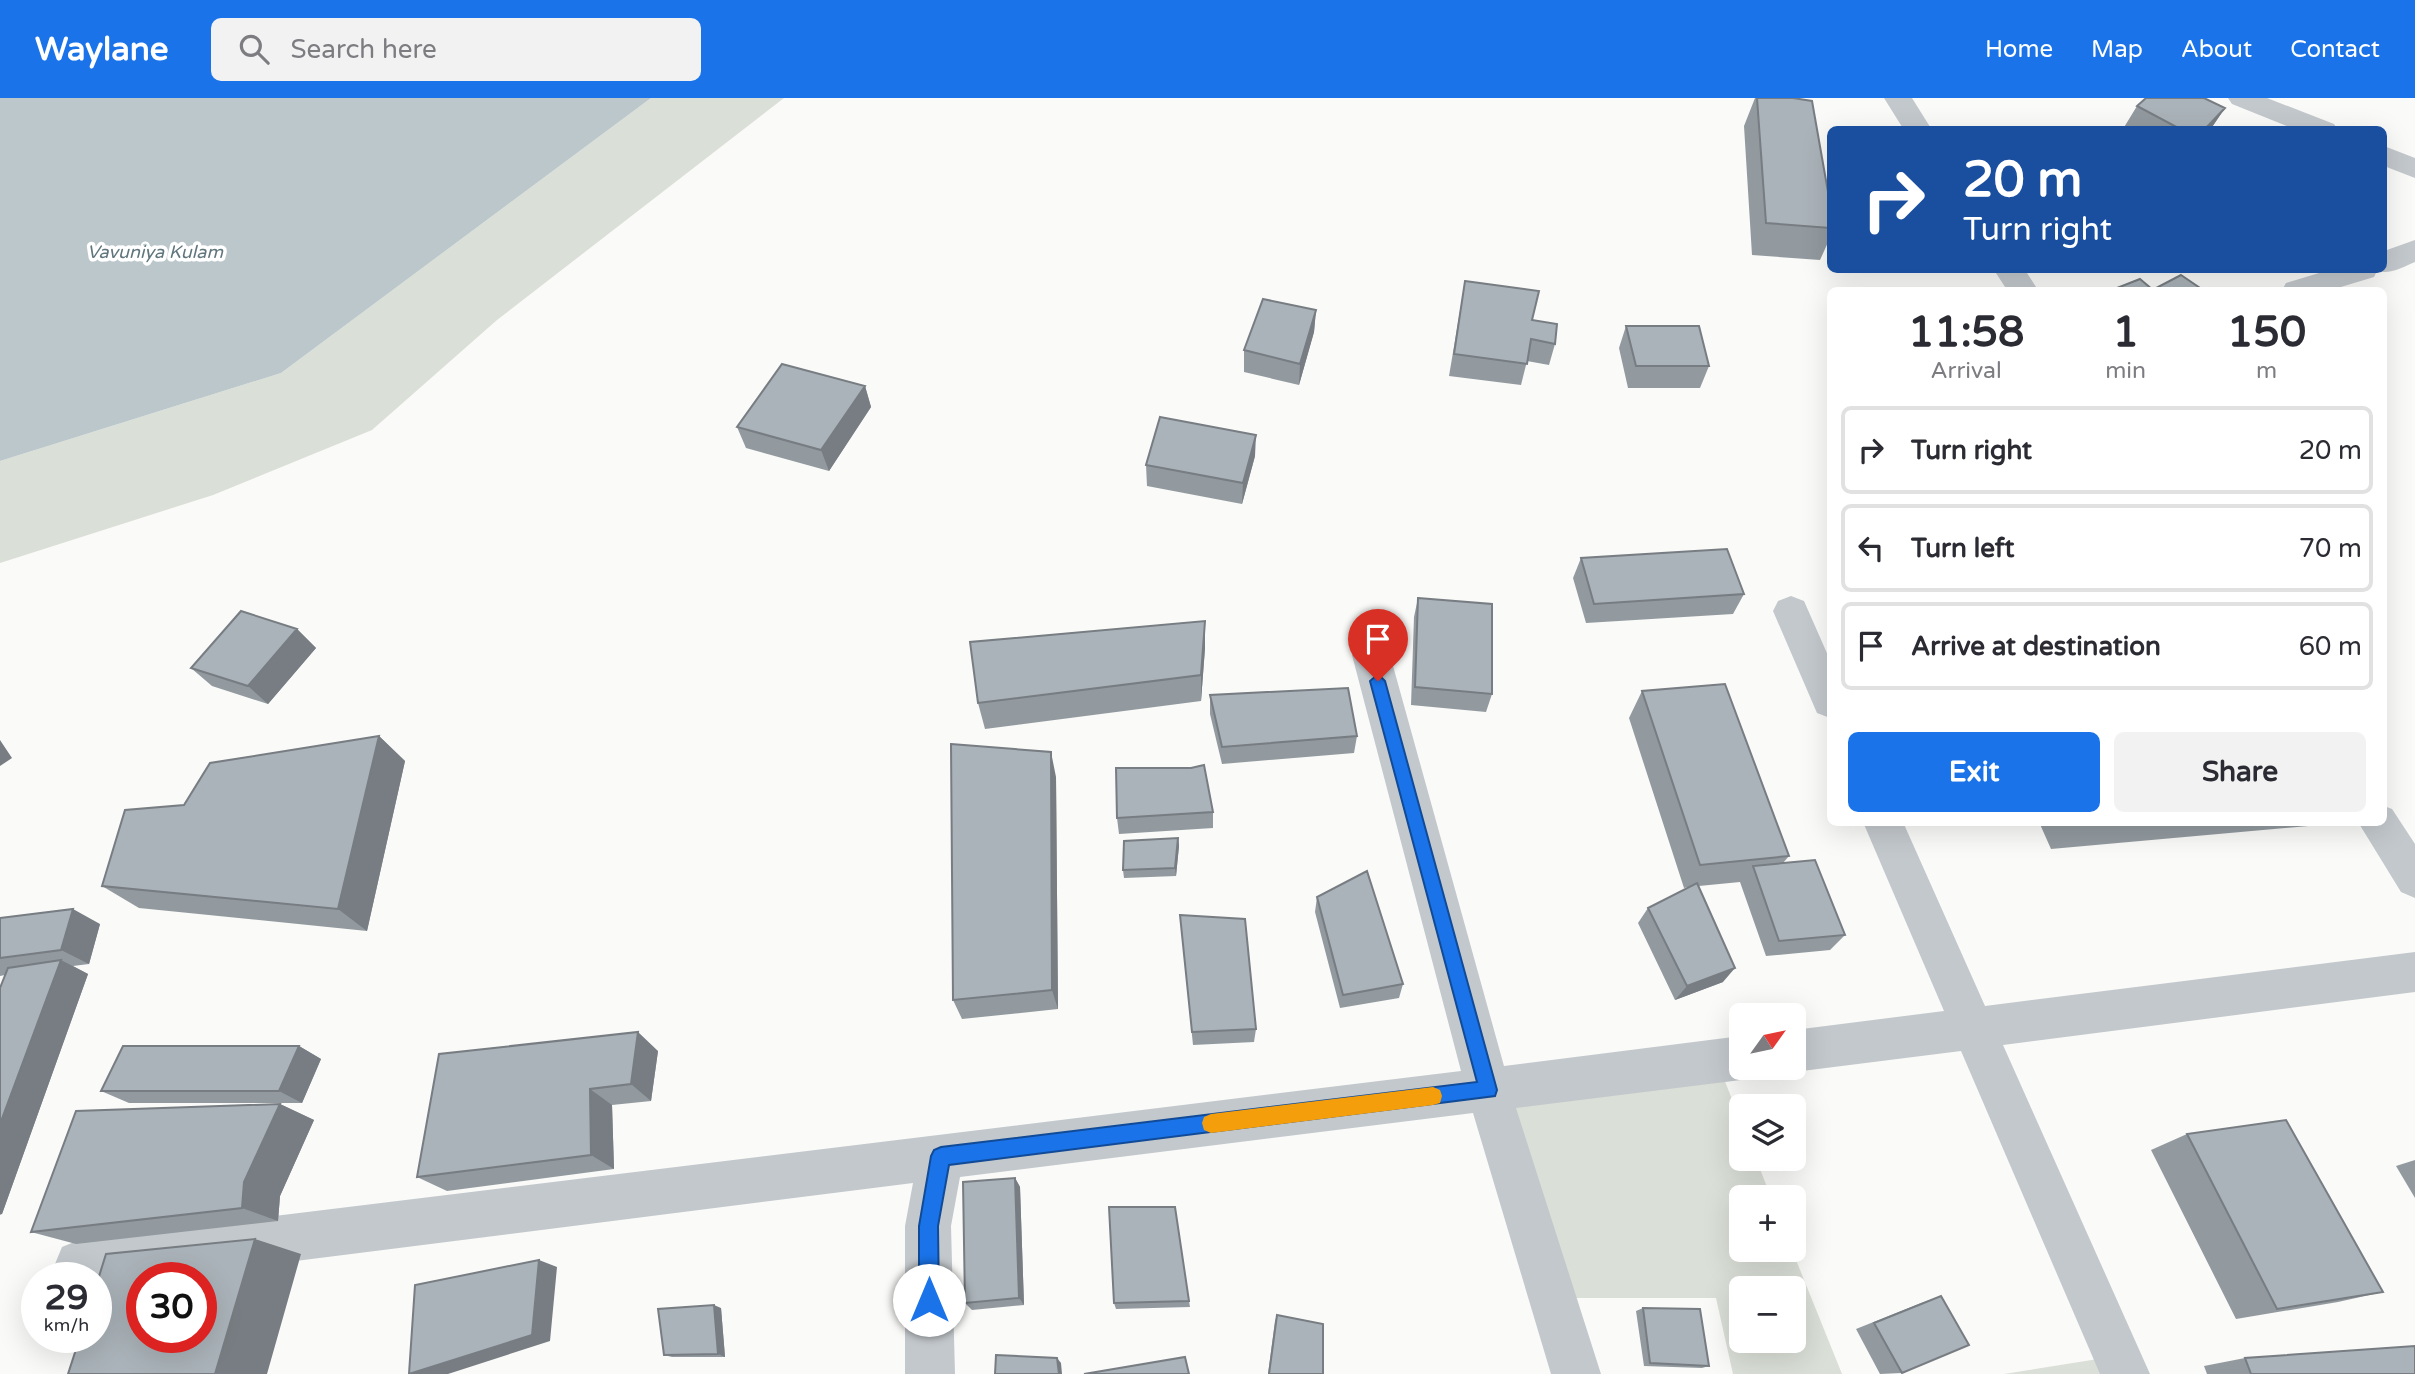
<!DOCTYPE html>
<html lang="en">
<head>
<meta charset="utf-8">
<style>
	body { margin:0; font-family:"Varela Round",sans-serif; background:#f2f2f3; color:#2b2b33; height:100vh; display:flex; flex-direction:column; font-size:26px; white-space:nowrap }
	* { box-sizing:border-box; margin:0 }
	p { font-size:23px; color:#7c7c81 }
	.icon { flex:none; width:38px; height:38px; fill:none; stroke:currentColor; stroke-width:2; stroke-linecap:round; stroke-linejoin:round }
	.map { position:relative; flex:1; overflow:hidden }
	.details { position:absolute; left:1827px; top:189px; width:560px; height:539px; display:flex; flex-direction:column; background:#fff; border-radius:10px; box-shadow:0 7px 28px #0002 }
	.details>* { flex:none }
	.top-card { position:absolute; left:1827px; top:28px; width:560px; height:147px; border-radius:10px; box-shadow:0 7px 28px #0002; background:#1a4fa0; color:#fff; overflow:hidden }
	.needle { width:46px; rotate:57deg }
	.tools { position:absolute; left:1729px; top:905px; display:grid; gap:14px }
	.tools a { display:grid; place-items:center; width:77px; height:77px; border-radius:10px; background:#fff; box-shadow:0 7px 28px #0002; font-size:35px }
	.speed { position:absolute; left:21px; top:1164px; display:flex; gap:14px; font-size:35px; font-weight:700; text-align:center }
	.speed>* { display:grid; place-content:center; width:91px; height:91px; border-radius:50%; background:#fff; box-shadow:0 7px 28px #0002; line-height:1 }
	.speed small { font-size:18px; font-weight:400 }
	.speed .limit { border:10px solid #d22; background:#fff; color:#111 }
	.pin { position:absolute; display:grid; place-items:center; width:60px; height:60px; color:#fff; margin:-72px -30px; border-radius:50% 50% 50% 0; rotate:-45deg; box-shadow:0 0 7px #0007 }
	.pin .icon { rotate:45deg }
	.me { position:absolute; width:77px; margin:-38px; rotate:0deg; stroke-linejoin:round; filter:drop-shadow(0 0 5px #0008) }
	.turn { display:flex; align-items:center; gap:24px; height:147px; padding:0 21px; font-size:32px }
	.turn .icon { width:91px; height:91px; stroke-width:2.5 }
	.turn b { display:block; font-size:49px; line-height:60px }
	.eta { display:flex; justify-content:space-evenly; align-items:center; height:119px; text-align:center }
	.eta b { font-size:42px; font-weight:700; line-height:49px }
	.button { display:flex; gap:14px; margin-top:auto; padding:14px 21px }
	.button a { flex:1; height:80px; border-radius:10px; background:#1a73e8; color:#fff; font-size:28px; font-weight:700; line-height:80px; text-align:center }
	.button a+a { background:#f2f2f3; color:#2b2b33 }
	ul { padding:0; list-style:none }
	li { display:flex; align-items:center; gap:21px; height:88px; margin:0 14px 10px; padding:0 7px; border:4px solid #e1e1e2; border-radius:10px }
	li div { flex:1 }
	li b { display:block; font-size:26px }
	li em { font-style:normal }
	header { display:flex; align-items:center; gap:42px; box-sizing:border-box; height:98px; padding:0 35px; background:#1a73e8; color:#fff }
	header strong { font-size:33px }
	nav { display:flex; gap:38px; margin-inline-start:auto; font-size:24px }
	.search { width:490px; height:63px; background:#f2f2f3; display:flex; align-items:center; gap:18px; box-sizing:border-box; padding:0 24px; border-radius:10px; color:#7c7c81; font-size:26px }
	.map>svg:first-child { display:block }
	.green { fill:#dadfd7; fill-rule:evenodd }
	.water { fill:#bbc7cb }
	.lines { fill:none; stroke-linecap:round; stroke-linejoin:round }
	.minor { fill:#c3c8cc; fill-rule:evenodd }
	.wall { fill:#929a9f }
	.shaded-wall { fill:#777d82 }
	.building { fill:#aab3b9; stroke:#777d82; stroke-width:2; fill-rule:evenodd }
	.route { fill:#1a73e8; stroke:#114b97; stroke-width:2 }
	.slow { fill:#f59e0b }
	.labels { text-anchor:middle; stroke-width:7; stroke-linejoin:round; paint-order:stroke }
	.far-water-label { font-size:18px; font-style:italic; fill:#60757c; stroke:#fff }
</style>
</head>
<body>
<header>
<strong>Waylane</strong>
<div class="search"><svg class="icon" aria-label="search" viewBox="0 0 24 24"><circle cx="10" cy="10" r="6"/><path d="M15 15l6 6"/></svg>Search here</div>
<nav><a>Home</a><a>Map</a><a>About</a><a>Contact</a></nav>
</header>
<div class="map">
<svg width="2415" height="1276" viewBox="0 0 2415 1276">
	<rect width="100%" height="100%" fill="#fafaf8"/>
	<!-- green -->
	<path class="green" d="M651,0H784L497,222L372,332L213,397L0,465V363L281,275Z
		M1724,981L1741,1024V1060L1756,1061L1771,1099H1741V1152H1792L1842,1276H1733L1716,1200H1571L1506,1008ZM1741,1190H1794V1242H1741Z
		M2098,1261L2104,1276H2004Z"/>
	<!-- water -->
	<path class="water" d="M0,0H651L281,275L0,363Z"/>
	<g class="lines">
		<!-- minor -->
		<path class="minor" d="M1884,0H1912L1932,32H1904Z
			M2228,0H2267L2334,26L2338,32H2297L2232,6Z
			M2384,48L2415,60V80L2384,68Z
			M2415,142V164C2403,169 2390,177 2377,173L2374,179L2331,192H2282L2286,185L2329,172H2384V153Z
			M1994,172H2025L2038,192H2007Z
			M1791,498L1804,503L1830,562V620L1817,615L1773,513L1778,503Z
			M1371,542L1384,546L1390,557L1504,968L1741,938V970H1759L1757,975L1741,982L1516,1010L1601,1276H1551L1473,1015L960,1079L951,1128L955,1276H905V1128L913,1085L161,1180H142V1182L96,1188V1180H61L55,1166L62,1149L79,1142L1461,973L1352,557L1358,546Z
			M2384,708L2392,711L2415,746V800L2401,794L2358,724H2384Z
			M1863,724H1903L1985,908L2415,854V894L2003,947L2150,1276H2100L1961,953L1794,974L1782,970H1794V932L1944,913Z"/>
	</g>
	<!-- wall -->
	<path class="wall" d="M1755,0H1793L1830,105V140L1820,162L1752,157L1744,28Z
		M2137,8L2225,10L2210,32L2123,31Z
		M1465,183L1532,222L1555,246L1549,267L1527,263L1521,287L1449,278Z
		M1316,212L1314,234L1299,287L1244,274V252Z
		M1626,228L1709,268L1700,290H1628L1619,250Z
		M865,288L871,309L829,373L746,350L737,329Z
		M1255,358L1242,406L1147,388L1146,367Z
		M1581,460L1744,496L1733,516L1586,525L1573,480Z
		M1418,500L1492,596L1486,614L1411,607L1414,519Z
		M1205,523V550L1201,603L985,631L978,605Z
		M297,531L316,550L268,606L212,588L191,570Z
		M1642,593L1789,758L1783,765L1845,837L1830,852L1766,858L1740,784L1699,788L1723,884L1675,902L1638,825L1648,810L1689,789L1684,790L1629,620Z
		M1210,597L1357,638L1354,655L1222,666L1210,616Z
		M379,638L405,663L367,833L139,810L102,788L184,707Z
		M1056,679L1058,911L962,921L953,902Z
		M1213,714V730L1119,736L1117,720Z
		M2039,724H2323L2319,727L2051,751Z
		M1178,740L1179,748L1176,778L1124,780L1123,772Z
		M1317,799L1403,886L1399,900L1340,910L1315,814Z
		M1180,817L1256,931L1254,944L1193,947Z
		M0,820L100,826L89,866L73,868L88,876L2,1116L0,1117V891L5,877L0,878Z
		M299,948L321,961L302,1005H129L101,993Z
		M658,953L651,1003L612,1007L614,1071L447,1093L417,1079Z
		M280,1006L314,1022L280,1098L278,1123L76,1146L31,1134Z
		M2187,1036L2383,1194L2338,1204L2236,1221L2151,1052Z
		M2415,1062V1100L2396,1068Z
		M1015,1080L1020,1089L1024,1207L972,1212L965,1205Z
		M1941,1198L1902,1275L1880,1276L1856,1231L1921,1205Z
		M1189,1203L1190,1209L1116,1211L1114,1205Z
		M721,1210L725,1259H672L664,1257Z
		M1643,1210L1709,1268L1702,1270L1644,1268L1636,1213Z
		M1277,1217L1323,1276H1268L1275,1223Z
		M2245,1260L2415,1276H2207L2204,1268Z"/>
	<!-- shaded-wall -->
	<path class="shaded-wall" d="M2225,10L2210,32H2204Z
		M1316,212L1314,234L1299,287L1300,266Z
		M865,288L871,309L829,373L821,352Z
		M1256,337L1255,358L1242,406L1243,385Z
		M1205,523V550L1201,603V577Z
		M297,531L316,550L268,606L248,588Z
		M379,638L405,663L367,833L338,811Z
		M0,642L12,660L0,668Z
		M1051,654L1056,679L1058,911L1052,892Z
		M1178,740L1179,748L1176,778L1175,770Z
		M73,811L100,826L89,866L61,852Z
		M61,862L88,876L2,1116H0V1026Z
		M1735,870L1723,884L1675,902L1687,888Z
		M638,934L658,953L651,1003L631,986Z
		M299,948L321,961L302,1005L279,993Z
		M590,991L612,1007L614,1071L591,1057Z
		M280,1006L314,1022L280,1098L278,1123L242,1110L244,1084Z
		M1015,1080L1020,1089L1024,1207L1019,1200Z
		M255,1141L301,1156L267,1276H215Z
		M539,1162L557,1169L550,1243L448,1276H411Z
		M714,1207L721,1210L725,1259L718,1256Z
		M1057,1260L1061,1265L1062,1276H1059Z"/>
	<!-- building -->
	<path class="building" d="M1757,0H1793L1812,3L1830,105V130L1766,125Z
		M2146,0H2204L2225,10L2204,32H2182L2137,8Z
		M2181,177L2203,192H2164L2158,189Z
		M2140,181L2153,192H2112Z
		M1465,183L1539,193L1532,222L1557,226L1555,246L1531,241L1527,266L1454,256Z
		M1263,201L1316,212L1300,266L1244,252Z
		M1626,228H1699L1709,268H1636Z
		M782,266L865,288L821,352L737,329Z
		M1160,319L1256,337L1243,385L1146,367Z
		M1727,451L1744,496L1594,506L1581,460Z
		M1418,500L1492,506V596L1415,589Z
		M241,513L297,531L248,588L191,570Z
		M1205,523L1201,577L978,605L970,544Z
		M1725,586L1789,758L1700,767L1642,593Z
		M1348,590L1357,638L1222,649L1210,597Z
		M379,638L338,811L102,788L125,712L184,707L210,665Z
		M951,646L1051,654L1052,892L953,902Z
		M1204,667L1213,714L1117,720L1116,670H1191Z
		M2078,724H2110L2079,727Z
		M1178,740L1175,770L1123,772L1124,743Z
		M1815,762L1845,837L1779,843L1753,768Z
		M1367,773L1403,886L1343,897L1317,799Z
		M1697,785L1735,870L1687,888L1648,810Z
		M73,811L61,852L0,860V820Z
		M1180,817L1245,821L1256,931L1192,934Z
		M61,862L0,1026V890L8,870Z
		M638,934L631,986L590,991L591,1057L417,1079L439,956Z
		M123,948H299L279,993H101Z
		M280,1006L244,1084L242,1110L31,1134L76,1013Z
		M2286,1022L2383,1194L2277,1211L2187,1036Z
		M1015,1080L1019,1200L965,1205L963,1084Z
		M1109,1109H1175L1189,1203L1114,1205Z
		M255,1141L215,1276H68L80,1239H96V1188L106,1156ZM142,1180H201V1239H142Z
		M539,1162L532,1237L409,1276L415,1187Z
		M1941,1198L1969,1247L1902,1275L1874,1225Z
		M714,1207L718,1256L664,1257L658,1211Z
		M1643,1210L1700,1211L1709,1268L1650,1265Z
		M1277,1217L1323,1226V1276H1269Z
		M2415,1248V1276H2251L2245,1260Z
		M996,1257L1057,1260L1059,1276H995Z
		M1185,1259L1189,1276H1084Z"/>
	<!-- route -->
	<path class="route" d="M1378,576L1385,583L1497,992L1495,998L949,1067L938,1128L939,1202L936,1209L929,1212L922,1209L919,1202V1128L931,1058L934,1052L941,1049L1477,984L1370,583Z"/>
	<!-- slow -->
	<path class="slow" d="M1433,989L1440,992L1442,998L1440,1005L1433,1007L1211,1035L1204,1032L1202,1025L1204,1019L1211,1016Z"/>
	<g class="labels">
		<!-- far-water labels -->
		<g class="far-water-label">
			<text x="155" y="160">Vavuniya Kulam</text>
		</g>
	</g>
</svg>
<div class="tools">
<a><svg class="needle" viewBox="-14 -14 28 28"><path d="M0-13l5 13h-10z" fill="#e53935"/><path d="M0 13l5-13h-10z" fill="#7c7c81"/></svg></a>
<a><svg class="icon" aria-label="layers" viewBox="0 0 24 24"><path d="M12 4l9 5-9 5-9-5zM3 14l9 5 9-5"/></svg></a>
<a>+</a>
<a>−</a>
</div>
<div class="speed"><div>29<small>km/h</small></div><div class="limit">30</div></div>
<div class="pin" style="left:1378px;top:583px;background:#d93025"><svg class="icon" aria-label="arrive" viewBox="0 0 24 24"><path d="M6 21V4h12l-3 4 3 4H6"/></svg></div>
<svg class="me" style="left:929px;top:1202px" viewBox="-20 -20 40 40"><circle r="19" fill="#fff"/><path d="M0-13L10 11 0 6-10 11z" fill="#1a73e8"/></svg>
<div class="top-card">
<div class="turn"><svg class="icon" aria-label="right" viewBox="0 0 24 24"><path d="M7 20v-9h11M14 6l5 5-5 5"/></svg><div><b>20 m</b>Turn right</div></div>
</div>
<section class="details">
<div class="eta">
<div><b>11:58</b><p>Arrival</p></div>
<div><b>1</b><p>min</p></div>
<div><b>150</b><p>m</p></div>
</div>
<ul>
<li><svg class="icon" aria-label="right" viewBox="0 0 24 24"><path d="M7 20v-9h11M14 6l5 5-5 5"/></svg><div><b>Turn right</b></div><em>20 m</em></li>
<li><svg class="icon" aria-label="left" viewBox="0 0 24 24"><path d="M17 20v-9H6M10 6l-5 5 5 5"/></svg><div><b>Turn left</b></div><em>70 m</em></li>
<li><svg class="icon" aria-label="arrive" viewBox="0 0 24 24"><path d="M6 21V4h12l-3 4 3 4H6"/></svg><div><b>Arrive at destination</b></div><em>60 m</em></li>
</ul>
<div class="button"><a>Exit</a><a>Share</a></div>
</section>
</div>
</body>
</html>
